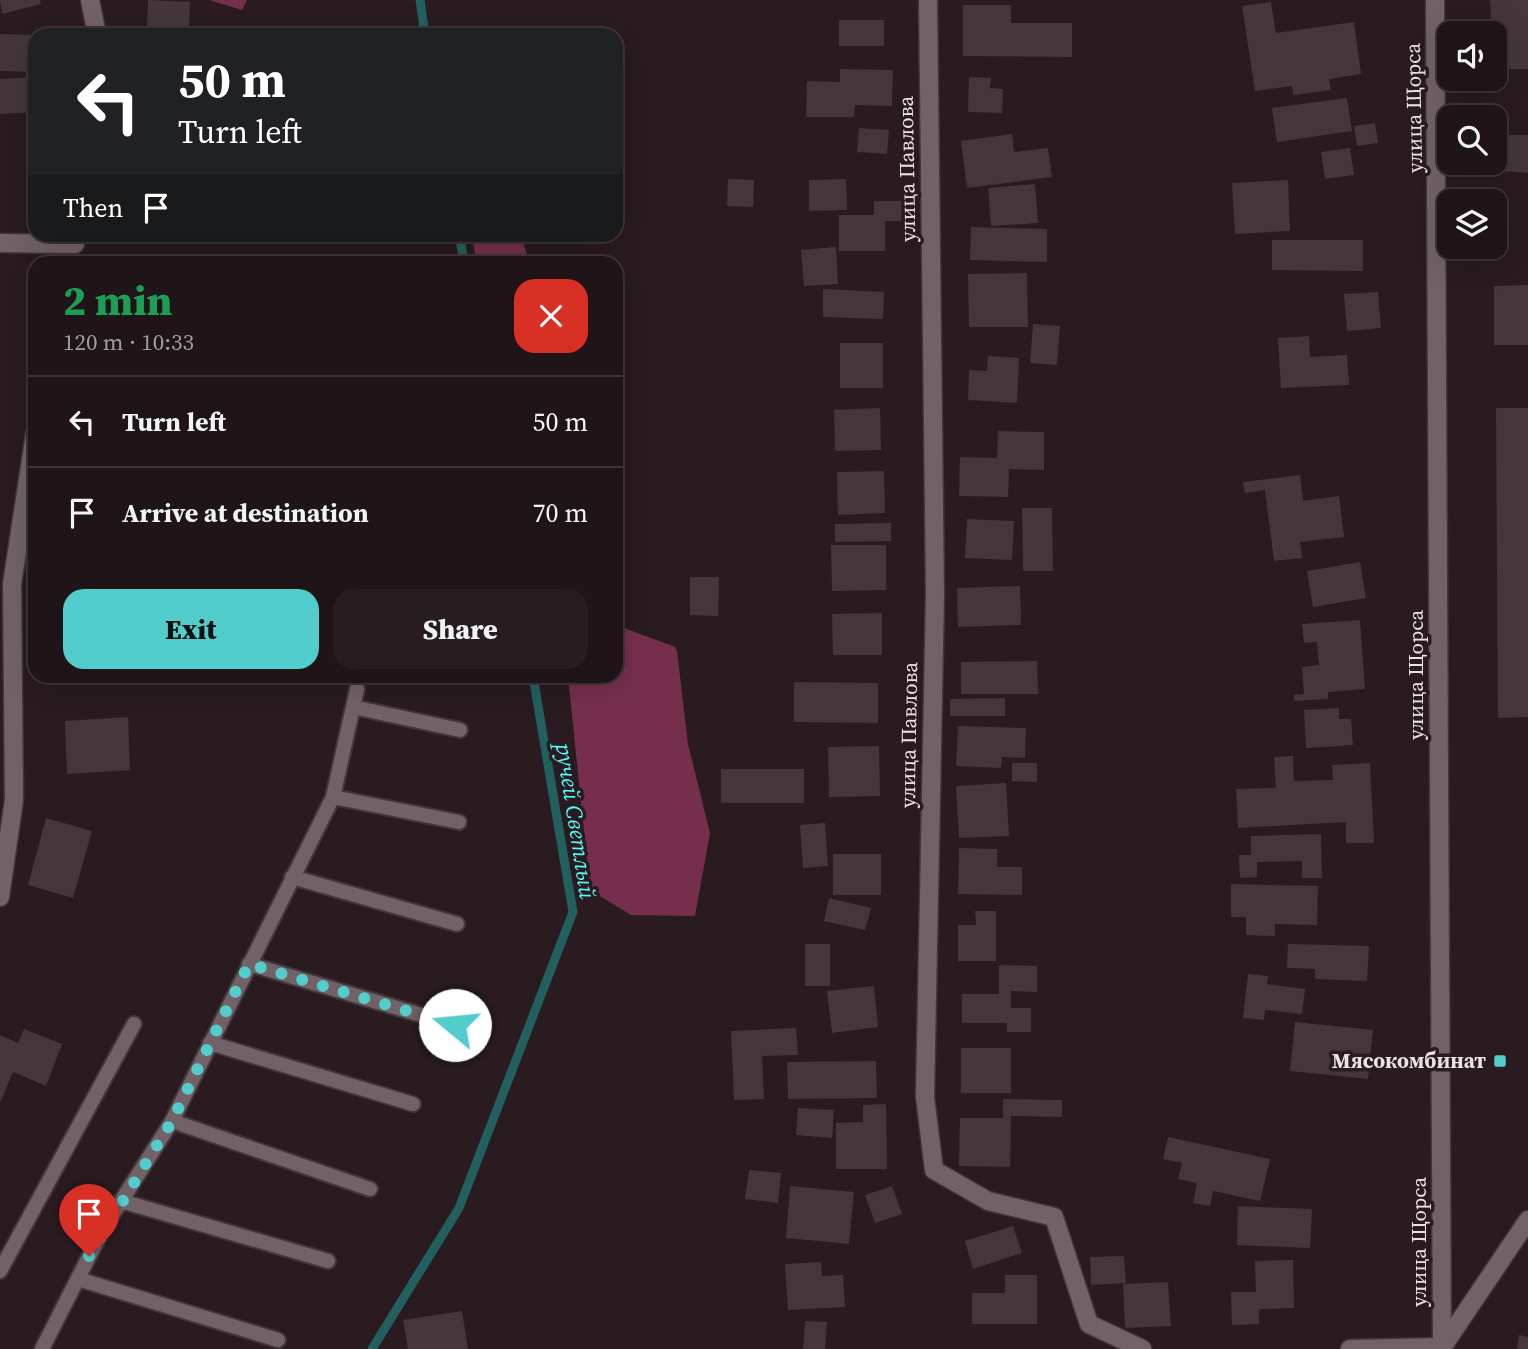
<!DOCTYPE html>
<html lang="en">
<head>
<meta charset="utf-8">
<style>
	body { margin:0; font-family:"Source Serif 4",serif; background:#271d21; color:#f1f3f6; height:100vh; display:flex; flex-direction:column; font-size:26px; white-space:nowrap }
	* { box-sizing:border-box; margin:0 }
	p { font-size:23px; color:#a19ea2 }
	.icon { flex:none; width:38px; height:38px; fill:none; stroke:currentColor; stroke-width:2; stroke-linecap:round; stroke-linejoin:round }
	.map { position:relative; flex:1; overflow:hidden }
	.sheet { position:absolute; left:28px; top:256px; width:595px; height:427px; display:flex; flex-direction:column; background:#1f1418; border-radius:21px; box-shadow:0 7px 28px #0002,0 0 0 2px #3c3337 }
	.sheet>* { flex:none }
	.banner { position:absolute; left:28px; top:28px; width:595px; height:214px; border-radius:21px; box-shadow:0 7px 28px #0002,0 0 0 2px #3c3337; background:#202124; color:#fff; overflow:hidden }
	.tools { position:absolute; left:1437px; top:21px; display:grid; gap:14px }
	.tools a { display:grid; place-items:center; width:70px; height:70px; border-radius:14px; background:#1f1418; box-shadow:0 7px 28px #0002,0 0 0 2px #3c3337; font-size:35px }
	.pin { position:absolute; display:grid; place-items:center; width:60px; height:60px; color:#fff; margin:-72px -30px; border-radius:50% 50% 50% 0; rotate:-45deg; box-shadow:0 0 7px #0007 }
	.pin .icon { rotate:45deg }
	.me { position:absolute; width:77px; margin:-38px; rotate:287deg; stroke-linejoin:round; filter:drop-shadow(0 0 5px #0008) }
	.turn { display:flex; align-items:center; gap:24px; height:147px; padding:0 35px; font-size:32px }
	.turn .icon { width:91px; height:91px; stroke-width:2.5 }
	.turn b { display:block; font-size:49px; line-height:60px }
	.then { display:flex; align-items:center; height:66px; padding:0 35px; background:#0003; gap:14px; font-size:26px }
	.round { display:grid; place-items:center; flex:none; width:74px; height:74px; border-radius:21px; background:#271d21 }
	.headline { display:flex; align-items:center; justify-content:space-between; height:119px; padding:0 35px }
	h1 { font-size:42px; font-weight:800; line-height:52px; color:#1e9e55 }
	.button { display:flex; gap:14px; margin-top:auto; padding:14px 35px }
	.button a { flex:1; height:80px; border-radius:21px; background:#52cdcc; color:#111; font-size:28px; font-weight:800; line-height:80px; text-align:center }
	.button a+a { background:#271d21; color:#f1f3f6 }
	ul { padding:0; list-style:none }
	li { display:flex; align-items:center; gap:21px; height:91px; padding:0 35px; border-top:2px solid #3c3337 }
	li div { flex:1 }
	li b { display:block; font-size:26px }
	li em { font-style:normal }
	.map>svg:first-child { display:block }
	.forest { fill:#752f4d }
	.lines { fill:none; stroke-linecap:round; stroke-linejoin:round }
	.stream { stroke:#22605f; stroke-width:9 }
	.building { fill:#45363b }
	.service-casing { stroke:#41363a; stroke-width:18 }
	.minor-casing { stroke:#41363a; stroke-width:21 }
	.tertiary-casing { stroke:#41363a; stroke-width:21 }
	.service { stroke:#726267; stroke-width:14 }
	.minor { stroke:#726267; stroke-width:18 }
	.tertiary { stroke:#726267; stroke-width:18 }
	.route { stroke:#52cdcc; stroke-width:12; stroke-dasharray:0 21.6 }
	.poi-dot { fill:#52cdcc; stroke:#291b20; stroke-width:2.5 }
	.labels { text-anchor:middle; stroke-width:7; stroke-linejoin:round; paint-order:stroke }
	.street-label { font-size:21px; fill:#ece2e5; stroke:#291b20 }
	.poi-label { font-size:21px; font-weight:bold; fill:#ece2e5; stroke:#291b20; text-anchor:end }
	.water-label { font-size:23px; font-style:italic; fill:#54faf8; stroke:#291b20 }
</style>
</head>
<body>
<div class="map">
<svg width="1528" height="1349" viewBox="0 0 1528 1349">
	<rect width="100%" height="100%" fill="#291b20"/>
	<!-- forest -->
	<path class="forest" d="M209,0H247L242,10Z
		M471,235H521L529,262H477Z
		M616,625L675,647L677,651L688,744L710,833L695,916L631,915L590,890L568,676H616Z"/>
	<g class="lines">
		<!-- stream -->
		<path class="stream" d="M420,0L425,35
			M459,234L464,262
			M372,1349L459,1208L573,912L533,676"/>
	</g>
	<!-- building -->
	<path class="building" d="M0,0H40L41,4L2,14Z
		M148,0L190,2L189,28L147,26Z
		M1490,0H1528V69H1494Z
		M1271,2L1276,33L1354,22L1361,74L1329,79L1331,90L1293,95L1292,86L1255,91L1242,6Z
		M963,5H1011V23H1072V57L963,56Z
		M839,20H884V46H839Z
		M0,34L35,35V72L0,71Z
		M840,69L893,70L892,106L855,105L854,117H806L807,81L840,82Z
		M35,77V112L0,114V79Z
		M969,77L991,78L990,88L1003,89L1002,113L968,112Z
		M1347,98L1352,131L1277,142L1272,108Z
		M1375,123L1378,143L1357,146L1354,126Z
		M859,128L889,130L887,154L857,152Z
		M1012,134L1014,152L1048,148L1052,177L967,188L961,141Z
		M1500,135H1528V173L1499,171Z
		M1350,148L1354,175L1325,179L1321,152Z
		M728,179L754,180L753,207L727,206Z
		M846,179L847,210L809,211V180Z
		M1288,180L1290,231L1235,234L1232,183Z
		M1035,184L1038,223L991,226L988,188Z
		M874,201H905V221H885V251H839V215H874Z
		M971,227L1047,229V262L970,260Z
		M1272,240H1363V271L1272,270Z
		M836,247L838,284L804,286L801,250Z
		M123,258L156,261V262H122Z
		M1027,273L1028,327H969L968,274Z
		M1528,285V345H1494V286Z
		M823,289L884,292L883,319L823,317Z
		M1378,292L1381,328L1347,331L1344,294Z
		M1033,324L1060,326L1057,365L1030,363Z
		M1309,336L1310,357L1347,355L1349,385L1281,388L1278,338Z
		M840,343H883V388H840Z
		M988,356L1019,358L1017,403L968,400L969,370L987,371Z
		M880,408L881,450L835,451L834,410Z
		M1496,408H1528V717L1498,718Z
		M998,431L1044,432V470L1009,469L1008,497L959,496L960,457L997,458Z
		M884,471L885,513L838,515L837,472Z
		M1300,475L1303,501L1339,496L1344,537L1300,542L1302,558L1274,561L1265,490L1245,493L1243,482Z
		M1022,508H1052L1053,571H1023Z
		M967,519L1014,521L1012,560L965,558Z
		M891,523V541L835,542V524Z
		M831,545H886V590L832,591Z
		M1360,562L1366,598L1313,607L1307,571Z
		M690,577H719L718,616L690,615Z
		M1020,586L1021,625L958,627L957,588Z
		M882,613V655H833L832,614Z
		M1360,620L1365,689L1328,692V699L1294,701V695L1304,694L1302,667L1319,665L1317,642L1304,643L1302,624Z
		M1037,661L1038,694H961V662Z
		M164,676H194L193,681Z
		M794,682L878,683V723L794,722Z
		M1005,698V716H950V699Z
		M1339,708V719H1351L1353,745L1306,748L1304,710Z
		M128,717L130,770L67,774L65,721Z
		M958,726L1026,728L1025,758L1002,757L1001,768L956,766Z
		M879,746L880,796L829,797L828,747Z
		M1293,756L1294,781L1333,780L1332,765L1370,763L1374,843H1346V822L1238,828L1236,789L1276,788L1274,757Z
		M1012,763H1037V782L1012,781Z
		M721,769H804V803H721Z
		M1006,783L1009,836L959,838L956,786Z
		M46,818L92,831L73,898L28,885Z
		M825,823L828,866L803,868L800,825Z
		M1321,834L1322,878H1302V861L1257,862V877L1240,878L1239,855H1251V836Z
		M959,848L997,849V867H1022V895L958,894Z
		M833,854H881V895H833Z
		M1231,884L1318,886L1317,925L1275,924V936L1246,935V917H1231Z
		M829,898L871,908L865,930L824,921Z
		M975,911H996V961H958V925H976Z
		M805,944H830V986H805Z
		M1288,944L1369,946L1367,981L1315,979V969L1287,968Z
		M999,965L1037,966V992L1011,991V1008H1031V1032H1007V1023H962V994H999Z
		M1248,974L1268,976L1267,984L1305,989L1302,1014L1265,1010L1264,1020L1243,1018Z
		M874,986L878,1027L832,1033L827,991Z
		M1295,1022L1373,1030L1368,1079L1290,1071Z
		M796,1028L798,1055L762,1056L764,1099L734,1100L731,1031Z
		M24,1029L62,1044L46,1086L13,1072L0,1103V1035L18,1043Z
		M961,1048H1011V1093H961Z
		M876,1061L877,1098L788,1099L787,1062Z
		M1003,1099L1062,1100V1117L1011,1116L1010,1167L959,1166L960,1118H1003Z
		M886,1104L887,1169H836V1123L863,1122V1105Z
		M798,1108L834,1110L832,1138L796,1135Z
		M1168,1137L1270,1159L1260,1201L1213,1191L1210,1206L1193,1203L1197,1183L1178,1179L1182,1163L1163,1159Z
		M749,1170L781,1173L778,1203L745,1199Z
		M790,1186L854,1192L849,1244L786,1238Z
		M892,1186L902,1214L875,1223L865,1195Z
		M1238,1206L1312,1209L1310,1248L1237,1245Z
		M1013,1226L1022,1253L973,1269L965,1241Z
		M1124,1256L1126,1283L1091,1285L1090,1257Z
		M1293,1260L1294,1308L1259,1309V1324L1232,1325L1231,1292H1256L1255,1261Z
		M821,1262L822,1276L843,1275L845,1307L788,1310L785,1264Z
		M1005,1275H1037V1324H972V1293H1005Z
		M1168,1282L1171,1326L1125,1328L1123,1284Z
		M462,1311L468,1349H408L403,1320Z
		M805,1321L827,1322L825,1349H803Z
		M1519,1335L1528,1337V1349H1517Z"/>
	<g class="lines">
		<!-- service casing -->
		<g class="service-casing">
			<path id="service" d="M353,707L460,730
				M333,797L459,822
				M292,877L457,924
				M249,964L455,1025
				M210,1043L413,1104
				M172,1121L370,1189
				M121,1201L328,1261
				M0,1271L134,1024
				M78,1279L278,1340
				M42,1349L101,1233L172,1121L333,797L357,689"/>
		</g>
		<!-- minor casing -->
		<g class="minor-casing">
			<path id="minor" d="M90,0L97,35
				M928,0L935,594L925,1097L934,1170L988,1201L1054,1217L1089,1324L1142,1349
				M0,243L75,244
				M0,897L14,800L12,584L35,434
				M1350,1349L1442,1347
				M1441,1349L1528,1220"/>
		</g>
		<!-- tertiary casing -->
		<g class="tertiary-casing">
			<path id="tertiary" d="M1435,0L1442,1349"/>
		</g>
		<!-- service -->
		<use href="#service" class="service"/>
		<!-- minor -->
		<use href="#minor" class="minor"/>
		<!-- tertiary -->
		<use href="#tertiary" class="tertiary"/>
	</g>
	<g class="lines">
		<!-- route -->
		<path class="route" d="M89,1256L172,1121L249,964L455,1025"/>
	</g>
	<!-- markers -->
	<rect class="poi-dot" x="1493" y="1054" width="14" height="14" rx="3.5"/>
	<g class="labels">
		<!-- street labels -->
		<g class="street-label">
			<text transform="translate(1414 108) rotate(-91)" y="7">улица Щорса</text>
			<text transform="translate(907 169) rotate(-91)" y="7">улица Павлова</text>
			<text transform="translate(1416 675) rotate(-90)" y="7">улица Щорса</text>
			<text transform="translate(909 735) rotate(-89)" y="7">улица Павлова</text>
			<text transform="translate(1419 1242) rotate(-90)" y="7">улица Щорса</text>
		</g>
		<!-- poi labels -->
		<g class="poi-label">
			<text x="1486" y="1068">Мясокомбинат</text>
		</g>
		<!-- water labels -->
		<g class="water-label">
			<text transform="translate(576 821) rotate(81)" y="8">ручей Светлый</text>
		</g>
	</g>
</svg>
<div class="tools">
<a><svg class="icon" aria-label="sound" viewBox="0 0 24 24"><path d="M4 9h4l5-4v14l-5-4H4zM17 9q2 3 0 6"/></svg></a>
<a><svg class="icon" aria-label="search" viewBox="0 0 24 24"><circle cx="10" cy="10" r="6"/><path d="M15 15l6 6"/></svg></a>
<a><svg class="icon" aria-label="layers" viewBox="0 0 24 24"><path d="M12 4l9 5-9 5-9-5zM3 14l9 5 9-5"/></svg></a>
</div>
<div class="pin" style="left:89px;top:1256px;background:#d93025"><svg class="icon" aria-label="arrive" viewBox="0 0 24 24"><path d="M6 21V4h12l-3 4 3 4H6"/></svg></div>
<svg class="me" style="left:455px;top:1025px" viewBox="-20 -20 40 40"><circle r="19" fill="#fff"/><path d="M0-13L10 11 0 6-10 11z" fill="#52cdcc"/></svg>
<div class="banner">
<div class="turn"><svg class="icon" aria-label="left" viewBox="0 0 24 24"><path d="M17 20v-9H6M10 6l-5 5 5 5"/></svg><div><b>50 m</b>Turn left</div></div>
<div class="then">Then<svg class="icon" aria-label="arrive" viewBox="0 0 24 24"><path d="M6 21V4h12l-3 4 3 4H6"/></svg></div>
</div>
<section class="sheet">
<div class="headline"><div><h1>2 min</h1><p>120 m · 10:33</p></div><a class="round" style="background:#d93025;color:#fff"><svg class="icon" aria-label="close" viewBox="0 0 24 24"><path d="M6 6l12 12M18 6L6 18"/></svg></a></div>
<ul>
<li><svg class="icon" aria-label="left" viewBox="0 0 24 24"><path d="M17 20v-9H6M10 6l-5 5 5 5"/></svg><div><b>Turn left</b></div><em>50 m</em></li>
<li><svg class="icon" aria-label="arrive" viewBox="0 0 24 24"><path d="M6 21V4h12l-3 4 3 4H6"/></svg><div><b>Arrive at destination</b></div><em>70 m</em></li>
</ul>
<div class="button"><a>Exit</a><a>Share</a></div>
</section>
</div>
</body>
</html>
